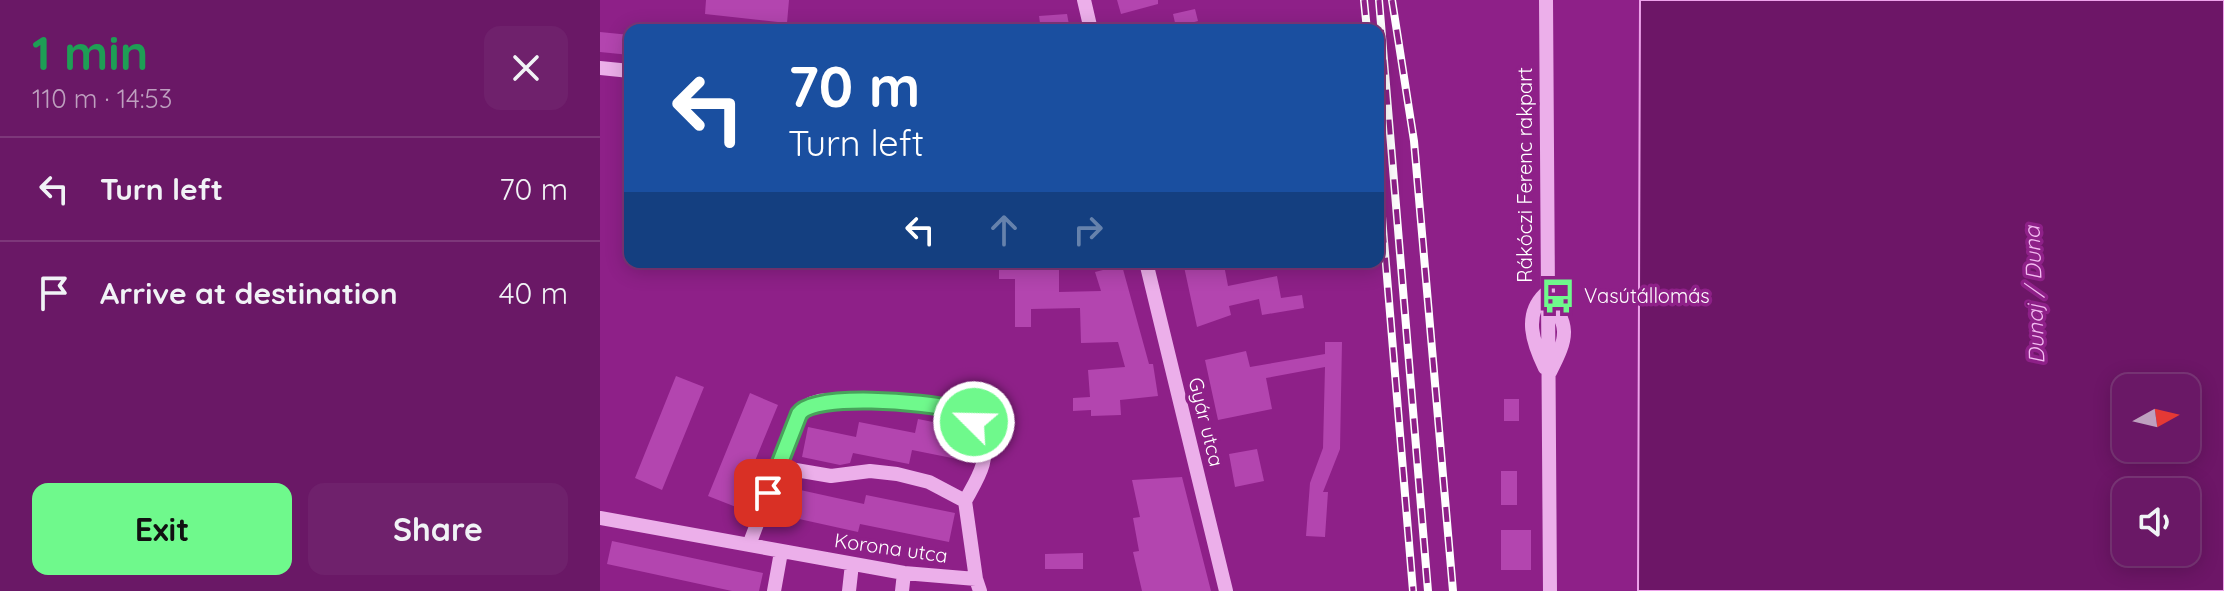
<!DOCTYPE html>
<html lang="en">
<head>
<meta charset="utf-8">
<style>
	body { margin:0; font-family:Quicksand,sans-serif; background:#6f216c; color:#f1f3f6; height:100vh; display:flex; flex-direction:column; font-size:30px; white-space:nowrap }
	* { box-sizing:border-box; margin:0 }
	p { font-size:26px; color:#bea0bf }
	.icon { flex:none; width:44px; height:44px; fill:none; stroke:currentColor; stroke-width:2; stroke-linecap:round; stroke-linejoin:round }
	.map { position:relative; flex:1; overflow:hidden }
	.panel { display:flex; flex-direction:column; background:#6a1866; width:600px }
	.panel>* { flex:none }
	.hud { position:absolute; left:24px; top:24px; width:760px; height:244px; border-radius:16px; box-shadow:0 4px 20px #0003,0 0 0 2px #7d377a; background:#1a4fa0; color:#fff; overflow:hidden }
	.needle { width:52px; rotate:82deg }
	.controls { position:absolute; left:1512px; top:374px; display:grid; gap:16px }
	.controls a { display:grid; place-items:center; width:88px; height:88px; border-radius:16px; background:#6a1866; box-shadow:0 4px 20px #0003,0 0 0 2px #7d377a; font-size:40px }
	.pin { position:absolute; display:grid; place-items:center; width:68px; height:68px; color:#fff; margin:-34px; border-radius:16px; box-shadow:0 4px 12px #0006 }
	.me { position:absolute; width:88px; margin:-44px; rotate:293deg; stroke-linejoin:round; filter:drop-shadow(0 0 6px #0008) }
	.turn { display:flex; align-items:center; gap:28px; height:168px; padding:0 32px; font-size:36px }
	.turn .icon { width:104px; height:104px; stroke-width:2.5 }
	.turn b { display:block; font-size:56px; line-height:68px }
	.lanes { display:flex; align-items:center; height:76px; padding:0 32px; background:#0003; justify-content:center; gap:40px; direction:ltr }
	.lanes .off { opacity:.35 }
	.round { display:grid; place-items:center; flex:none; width:84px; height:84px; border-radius:16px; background:#6f216c }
	.overview { display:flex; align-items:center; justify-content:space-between; height:136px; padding:0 32px }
	h1 { font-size:48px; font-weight:700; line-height:60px; color:#1e9e55 }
	.cta { display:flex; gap:16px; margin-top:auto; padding:16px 32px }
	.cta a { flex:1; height:92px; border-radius:16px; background:#6ff98c; color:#111; font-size:32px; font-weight:700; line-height:92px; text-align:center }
	.cta a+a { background:#6f216c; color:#f1f3f6 }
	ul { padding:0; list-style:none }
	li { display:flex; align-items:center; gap:24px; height:104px; padding:0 32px; border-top:2px solid #7d377a }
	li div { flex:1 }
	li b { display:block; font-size:30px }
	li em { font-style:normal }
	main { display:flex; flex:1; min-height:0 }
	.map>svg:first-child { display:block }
	.water { fill:#6d1667; stroke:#eea2eb; stroke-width:2; fill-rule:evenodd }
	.building { fill:#b345af }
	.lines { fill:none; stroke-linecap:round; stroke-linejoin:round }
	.minor { stroke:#ecafea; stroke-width:14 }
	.rail-casing { stroke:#fff; stroke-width:8 }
	.rail { stroke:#8e2088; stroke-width:5; stroke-dasharray:15; stroke-linecap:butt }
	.route-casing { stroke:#48a25b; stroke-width:20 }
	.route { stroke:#6ff98c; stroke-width:14 }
	.labels { text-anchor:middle; stroke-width:7; stroke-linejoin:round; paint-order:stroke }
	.street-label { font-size:20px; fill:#fff; stroke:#8e2088 }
	.poi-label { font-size:20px; fill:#fff; stroke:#8e2088; text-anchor:start }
	.water-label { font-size:22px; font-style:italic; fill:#f3bbf1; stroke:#8e2088 }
</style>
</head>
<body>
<main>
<section class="panel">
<div class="overview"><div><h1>1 min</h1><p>110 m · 14:53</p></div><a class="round"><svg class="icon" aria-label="close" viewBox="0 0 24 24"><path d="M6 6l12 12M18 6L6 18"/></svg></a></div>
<ul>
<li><svg class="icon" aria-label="left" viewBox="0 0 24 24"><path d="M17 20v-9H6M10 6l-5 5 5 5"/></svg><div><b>Turn left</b></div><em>70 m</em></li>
<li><svg class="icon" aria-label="arrive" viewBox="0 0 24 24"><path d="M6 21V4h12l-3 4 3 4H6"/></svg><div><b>Arrive at destination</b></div><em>40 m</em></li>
</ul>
<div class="cta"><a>Exit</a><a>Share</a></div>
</section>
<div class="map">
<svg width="1624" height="591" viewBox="0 0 1624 591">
	<rect width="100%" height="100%" fill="#8e2088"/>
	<!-- water -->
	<path class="water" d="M1040,0H1624V591H1038ZM1526,388H1586V448H1526ZM1526,492H1586V552H1526Z"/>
	<!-- building -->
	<path class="building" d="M106,0H189L187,23L105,14Z
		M517,0H558V4L521,14Z
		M595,9L598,21L576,27L573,14Z
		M467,14L470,30H441L439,16Z
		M0,32L30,35V55L0,52Z
		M399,262H459V292L501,291L495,272L503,270L501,262H521L549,364H553L558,396L520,400L521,415L491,416V410L473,411V398L490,397L488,370L525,367L518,342L481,343L480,308L431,309V327H415V279H399Z
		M583,262H603L605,269L624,265L628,286L677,276L681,298L702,295L704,308L662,315L659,299L629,306L631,315L597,327Z
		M725,342H742L740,449L723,492H728L725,537L706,536L710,483L723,448L725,367L666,378L672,409L618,420L605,360L646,351L650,367L725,354Z
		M76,376L104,387L62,490L35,478Z
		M150,393L178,405L136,507L108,496Z
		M904,399H919V421H904Z
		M318,419L363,428L357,459L312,450L309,464L253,453L250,463L240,465L202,457L208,427L256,437L259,422L315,433Z
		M657,449L664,481L635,487L629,454Z
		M901,471H917V505H901Z
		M582,477L611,591H542L533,552L539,551L533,518L540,517L532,480Z
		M182,486L264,504L266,495L355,513L349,542L260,524L258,532L172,513Z
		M901,530H931V570H901Z
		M12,541L163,573L159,591H132L7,564Z
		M483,553V569H445V554Z"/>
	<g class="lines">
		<!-- minor -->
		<path class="minor" d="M484,0L491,30
			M946,0L950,591
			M0,68L30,71
			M546,262L626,591
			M945,294C971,325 968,337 950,372
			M945,294C923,315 933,343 945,368
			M178,467L231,476L270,471L297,474L329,482L365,501L376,579
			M0,518L304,573L376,579L380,591
			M149,545L199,414C204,406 210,403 219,401C243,397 338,402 360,411C369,416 375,423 380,433C392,459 377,479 365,501
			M174,591L181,552
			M249,591L252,564
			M302,591L304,573"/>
		<!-- rail casing -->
		<g class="rail-casing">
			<path id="rail" d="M764,0L767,30
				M779,0L828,591
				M792,0L814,141L853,591
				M778,168L813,591"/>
		</g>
		<!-- rail -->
		<use href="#rail" class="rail"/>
	</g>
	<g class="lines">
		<!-- route casing -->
		<g class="route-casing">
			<path id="route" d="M168,493L199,414C214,392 326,402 353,409C362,411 368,416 374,422"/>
		</g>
		<!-- route -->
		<use href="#route" class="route"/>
	</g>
	<!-- icons -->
	<defs>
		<g id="bus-bare" transform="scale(2.76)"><path d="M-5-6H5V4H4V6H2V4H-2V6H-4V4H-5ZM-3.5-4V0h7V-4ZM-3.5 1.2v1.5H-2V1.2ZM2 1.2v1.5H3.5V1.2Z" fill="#6ff98c" stroke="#8e2088" stroke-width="2.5" paint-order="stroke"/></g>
	</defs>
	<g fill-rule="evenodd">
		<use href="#bus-bare" x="958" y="296"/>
	</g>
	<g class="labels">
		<!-- street labels -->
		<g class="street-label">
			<text transform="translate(925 175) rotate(-90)" y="7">Rákóczi Ferenc rakpart</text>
			<text transform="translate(606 422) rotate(76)" y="7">Gyár utca</text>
			<text transform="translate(291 548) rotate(8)" y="7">Korona utca</text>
		</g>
		<!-- poi labels -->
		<g class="poi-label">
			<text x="984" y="303">Vasútállomás</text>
		</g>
		<!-- water labels -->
		<g class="water-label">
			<text transform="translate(1434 295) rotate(-92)" y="8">Dunaj / Duna</text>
		</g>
	</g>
</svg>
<div class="controls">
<a><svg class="needle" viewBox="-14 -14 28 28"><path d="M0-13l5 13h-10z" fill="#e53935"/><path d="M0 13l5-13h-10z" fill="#bea0bf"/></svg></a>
<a><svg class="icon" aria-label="sound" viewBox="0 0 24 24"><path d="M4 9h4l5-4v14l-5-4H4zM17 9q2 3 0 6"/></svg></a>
</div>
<div class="pin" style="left:168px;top:493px;background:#d93025"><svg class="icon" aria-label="arrive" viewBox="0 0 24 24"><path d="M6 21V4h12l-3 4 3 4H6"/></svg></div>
<svg class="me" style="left:374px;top:422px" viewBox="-20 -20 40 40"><circle r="17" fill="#6ff98c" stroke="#fff" stroke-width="3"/><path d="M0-11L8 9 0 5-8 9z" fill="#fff"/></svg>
<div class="hud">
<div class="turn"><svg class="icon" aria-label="left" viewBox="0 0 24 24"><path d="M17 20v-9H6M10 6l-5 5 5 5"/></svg><div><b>70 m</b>Turn left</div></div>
<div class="lanes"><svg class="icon" aria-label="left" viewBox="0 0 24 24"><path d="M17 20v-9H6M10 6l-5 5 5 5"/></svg><svg class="icon off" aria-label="ahead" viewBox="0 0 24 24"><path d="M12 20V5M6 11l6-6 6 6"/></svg><svg class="icon off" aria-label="right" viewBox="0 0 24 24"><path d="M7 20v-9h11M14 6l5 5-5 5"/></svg></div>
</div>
</div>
</main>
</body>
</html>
